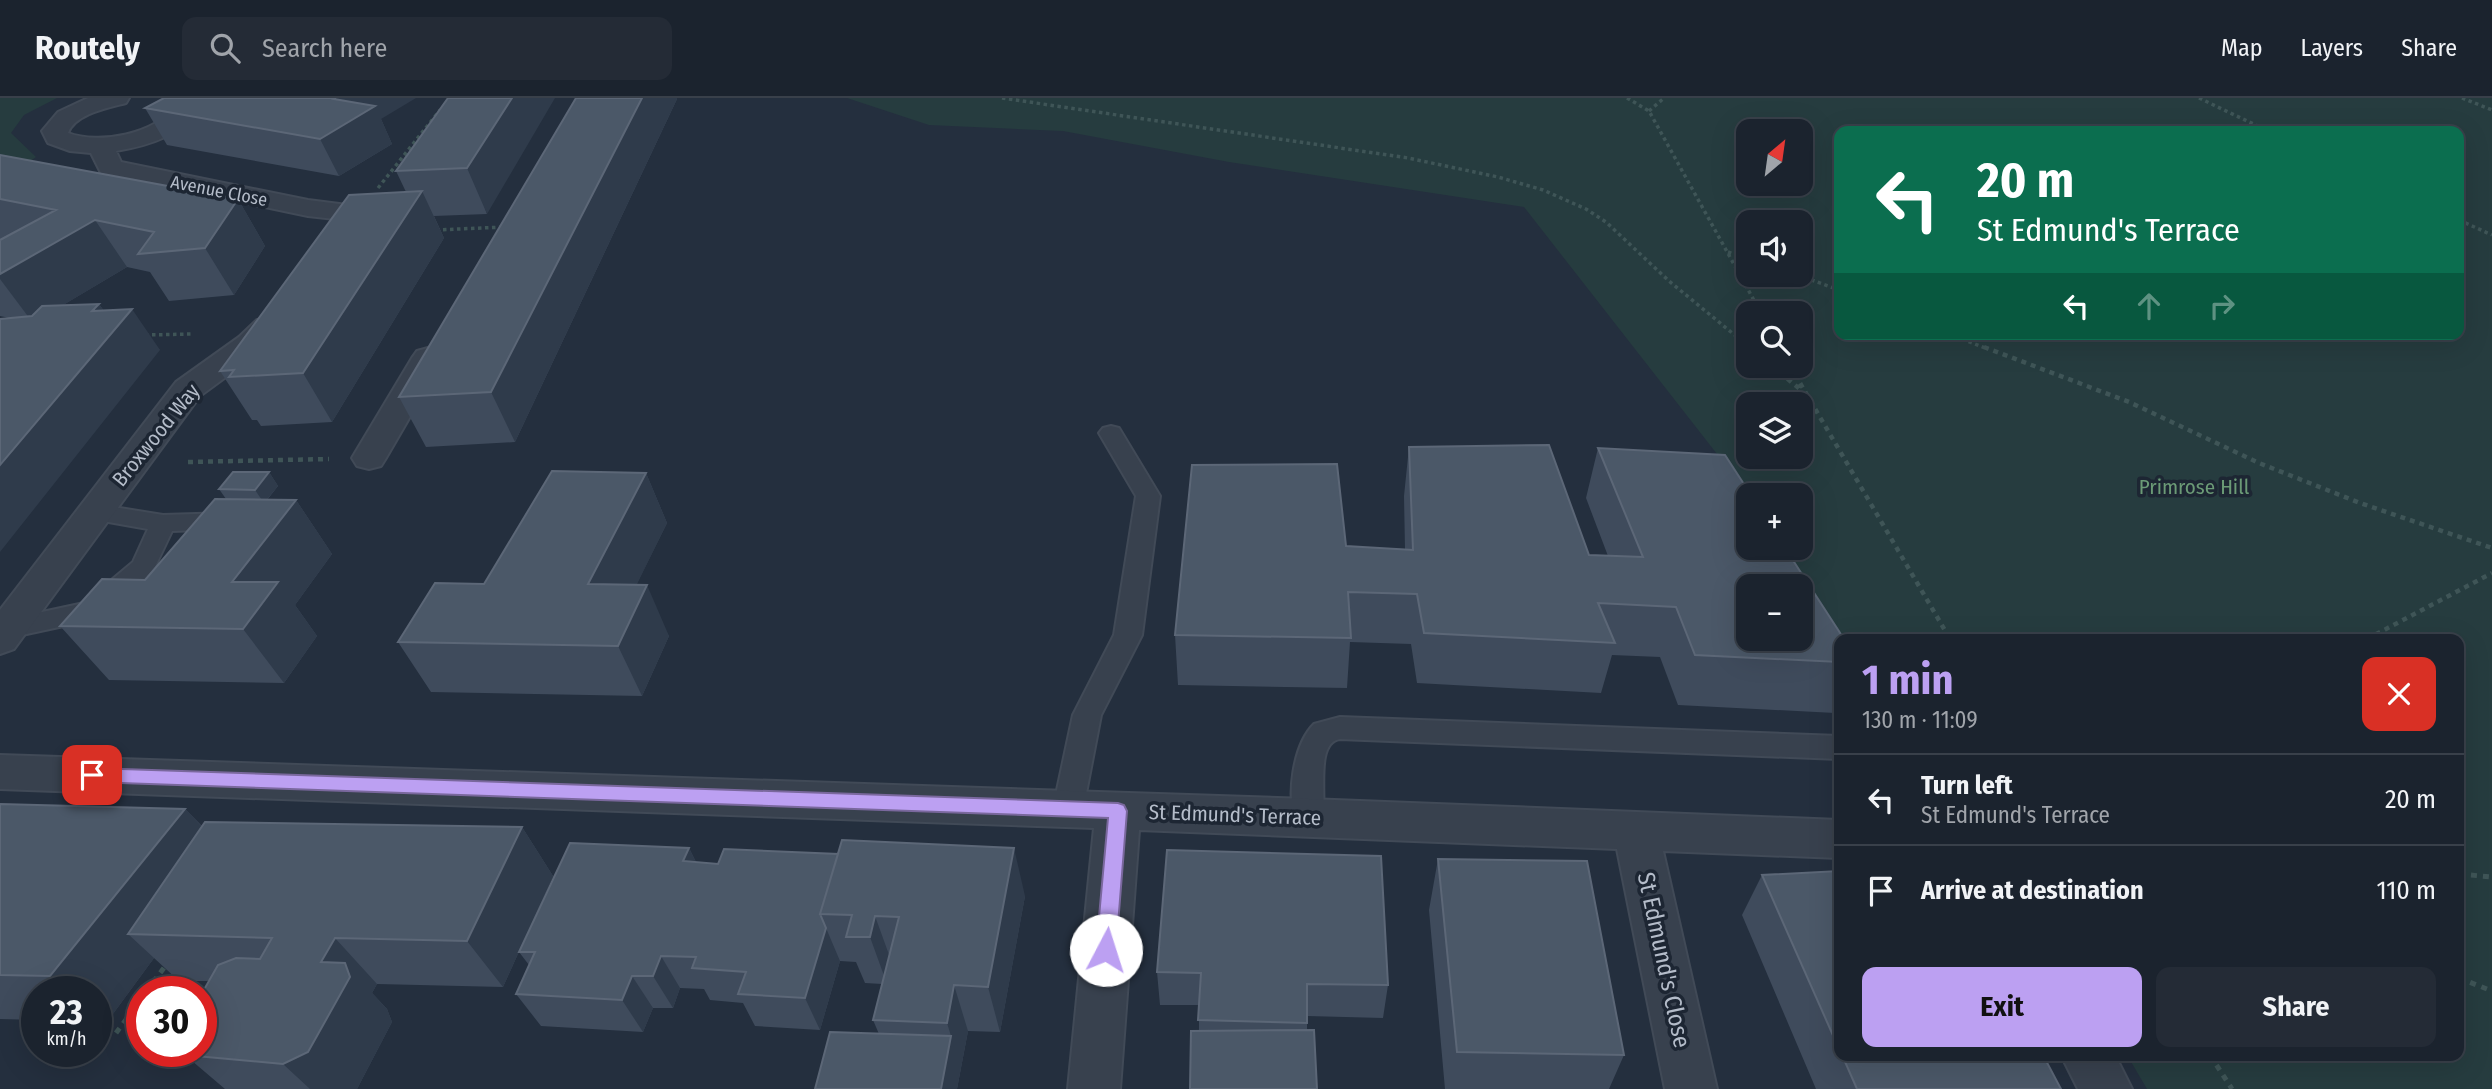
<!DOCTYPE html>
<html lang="en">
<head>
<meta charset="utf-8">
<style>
	body { margin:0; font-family:"Fira Sans Condensed",sans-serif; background:#242b36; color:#f1f3f6; height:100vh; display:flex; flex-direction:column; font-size:26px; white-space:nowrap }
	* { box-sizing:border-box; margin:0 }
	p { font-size:23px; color:#a0a4aa }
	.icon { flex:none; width:38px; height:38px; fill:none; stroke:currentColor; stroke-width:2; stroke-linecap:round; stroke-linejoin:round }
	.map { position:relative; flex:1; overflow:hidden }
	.panel { position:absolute; left:1834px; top:536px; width:630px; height:427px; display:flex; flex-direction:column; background:#1b232e; border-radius:14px; box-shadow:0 7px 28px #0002,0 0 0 2px #39404a }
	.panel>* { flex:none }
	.guide { position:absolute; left:1834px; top:28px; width:630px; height:214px; border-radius:14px; box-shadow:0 7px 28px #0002,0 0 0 2px #39404a; background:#0b6e4f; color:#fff; overflow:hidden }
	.needle { width:46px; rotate:29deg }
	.buttons { position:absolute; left:1736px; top:21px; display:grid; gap:14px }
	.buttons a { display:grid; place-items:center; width:77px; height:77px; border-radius:14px; background:#1b232e; box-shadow:0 7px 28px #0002,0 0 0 2px #39404a; font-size:35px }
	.speed { position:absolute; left:21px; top:878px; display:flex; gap:14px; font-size:35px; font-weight:700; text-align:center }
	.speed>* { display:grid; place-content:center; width:91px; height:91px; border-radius:50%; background:#1b232e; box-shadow:0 7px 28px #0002,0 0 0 2px #39404a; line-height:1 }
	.speed small { font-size:18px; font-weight:400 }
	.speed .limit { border:10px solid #d22; background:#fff; color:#111 }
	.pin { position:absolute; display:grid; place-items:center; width:60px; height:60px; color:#fff; margin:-30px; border-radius:14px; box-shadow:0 4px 10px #0006 }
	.me { position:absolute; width:77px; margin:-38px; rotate:5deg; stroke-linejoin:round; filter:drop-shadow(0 0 5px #0008) }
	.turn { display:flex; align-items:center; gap:24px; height:147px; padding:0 28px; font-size:32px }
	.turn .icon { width:91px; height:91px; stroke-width:2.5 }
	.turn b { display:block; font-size:49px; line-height:60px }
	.lanes { display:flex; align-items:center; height:66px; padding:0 28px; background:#0003; justify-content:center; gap:35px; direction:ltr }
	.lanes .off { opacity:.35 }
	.round { display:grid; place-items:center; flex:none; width:74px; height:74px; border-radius:14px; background:#242b36 }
	.overview { display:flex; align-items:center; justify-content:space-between; height:119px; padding:0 28px }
	h1 { font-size:42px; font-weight:700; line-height:52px; color:#bca0f2 }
	.cta { display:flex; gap:14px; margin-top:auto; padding:14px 28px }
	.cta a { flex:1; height:80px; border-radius:14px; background:#bca0f2; color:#111; font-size:28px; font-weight:700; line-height:80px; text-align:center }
	.cta a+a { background:#242b36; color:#f1f3f6 }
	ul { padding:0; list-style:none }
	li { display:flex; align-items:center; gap:21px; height:91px; padding:0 28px; border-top:2px solid #39404a }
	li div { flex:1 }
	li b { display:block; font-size:26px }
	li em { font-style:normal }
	header { display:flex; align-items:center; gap:42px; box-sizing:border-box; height:98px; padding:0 35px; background:#1b232e; border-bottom:2px solid #39404a }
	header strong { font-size:33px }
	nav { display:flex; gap:38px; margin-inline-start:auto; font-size:24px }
	.search { width:490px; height:63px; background:#242b36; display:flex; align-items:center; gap:18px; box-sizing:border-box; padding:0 24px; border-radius:14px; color:#a0a4aa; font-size:26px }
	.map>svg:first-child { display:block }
	.green { fill:#263c3f; fill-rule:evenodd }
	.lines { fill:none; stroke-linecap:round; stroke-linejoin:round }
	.service-casing { stroke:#414a57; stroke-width:4 }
	.pedestrian-casing { stroke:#414a57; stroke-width:4 }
	.minor-casing { stroke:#414a57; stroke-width:4 }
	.path-far2 { stroke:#3f5557; stroke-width:3.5; stroke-dasharray:3.5 3.5; stroke-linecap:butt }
	.path-far1 { stroke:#3f5557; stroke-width:4.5; stroke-dasharray:5 5; stroke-linecap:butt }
	.path { stroke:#3f5557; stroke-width:5; stroke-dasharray:6 6; stroke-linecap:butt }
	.service { fill:#38414e; fill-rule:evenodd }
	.pedestrian { fill:#38414e; fill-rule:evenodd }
	.minor { fill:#38414e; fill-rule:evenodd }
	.wall { fill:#3f4b5c }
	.shaded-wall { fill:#2f3b4b }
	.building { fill:#4b5868; stroke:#5c6777; stroke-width:2; fill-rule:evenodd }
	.route { fill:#bca0f2; stroke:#7a689d; stroke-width:2 }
	.labels { text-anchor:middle; stroke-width:7; stroke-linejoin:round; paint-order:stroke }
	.far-street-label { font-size:18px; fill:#b4bcc9; stroke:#1d2633 }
	.street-label { font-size:21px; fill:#b4bcc9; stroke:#1d2633 }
	.park-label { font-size:21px; fill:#6b9a76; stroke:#1d2633 }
	.near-street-label { font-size:24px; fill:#b4bcc9; stroke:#1d2633 }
</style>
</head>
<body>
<header>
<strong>Routely</strong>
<div class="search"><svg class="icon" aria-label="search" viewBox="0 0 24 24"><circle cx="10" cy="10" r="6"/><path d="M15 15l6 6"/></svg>Search here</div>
<nav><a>Map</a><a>Layers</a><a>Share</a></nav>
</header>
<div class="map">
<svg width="2492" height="991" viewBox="0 0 2492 991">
	<rect width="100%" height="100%" fill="#242f3e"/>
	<!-- green -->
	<path class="green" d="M0,0H57L24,17L11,35L36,59L22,69L0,65Z
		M847,0H2492V991H2147L2127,957H2459V541H1839L1780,450H1801V397H1749L1524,109L1229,64L1063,33L929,27ZM1748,33H1801V86H1748ZM1839,33H2459V236H1839ZM1748,124H1801V177H1748ZM1748,215H1801V268H1748ZM1748,306H1801V359H1748Z"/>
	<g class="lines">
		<!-- service casing -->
		<g class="service-casing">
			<path id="service" d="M1111,328L1119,330L1160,398L1142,537L1101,617L1083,711L1079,720L1068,723L1057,720L1053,711L1073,617L1114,537L1136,398L1099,335L1103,330Z
				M95,406L163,417L229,415L238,417L241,423L238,429L229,431L172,433L152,475L101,520L8,540L0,537V523L84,505L133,464L148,431L86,420L83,414L86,408Z
				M1340,619L1839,638V661L1340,641C1312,645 1330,708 1320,728L1309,732L1298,728C1285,701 1293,647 1314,626Z"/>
		</g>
		<!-- pedestrian casing -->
		<g class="pedestrian-casing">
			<path id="pedestrian" d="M428,250L439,253L444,260L386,360L381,368L369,371L357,368L352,360L412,260L417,253Z"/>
		</g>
		<!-- minor casing -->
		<g class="minor-casing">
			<path id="minor" d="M88,0H129L126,5C107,10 75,16 68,35C100,47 155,36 175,8L169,0H194L200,8C180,38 151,47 116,53L121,64L308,102L363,109L367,115L363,121L353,123L308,118L101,75L91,55L70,53L48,45L42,33L58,14Z
				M268,220L279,222L283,229L261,253L200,298L14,551L0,556V512L176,284L239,239L257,222Z
				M0,657L1309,701L1839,722V760L1663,753L1717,991H1665L1617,751L1139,732L1120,991H1068L1094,730L0,691Z
				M2061,957H2115L2132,991H2078Z"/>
		</g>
		<!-- path-far2 -->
		<path class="path-far2" d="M1002,0L1408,60L1498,79L1543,92L1586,111L1606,124L1669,183L1748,248
			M1627,0L1649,13L1761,215
			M2199,0L2268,33
			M2462,0L2492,12
			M1649,13L1664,0
			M378,90L440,12
			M2459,122L2492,137
			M436,132L504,129
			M1728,154L1748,161
			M1798,177L1839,192
			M1949,236L1988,251
			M145,237L192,236"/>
		<!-- path-far1 -->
		<path class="path-far1" d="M1984,249L2129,304L2259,365L2360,405L2492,450
			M1772,268L1801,292
			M1790,268L1950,541
			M188,364L329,361
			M2367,541L2492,475"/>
		<!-- path -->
		<path class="path" d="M2459,776L2492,779
			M2459,880L2492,893
			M146,894L166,867
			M116,935L142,900
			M2210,957L2232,991"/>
		<!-- service -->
		<use href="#service" class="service"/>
		<!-- pedestrian -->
		<use href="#pedestrian" class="pedestrian"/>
		<!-- minor -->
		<use href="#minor" class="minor"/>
	</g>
	<!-- wall -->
	<path class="wall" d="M448,0L487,116L434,118L444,140L332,324L261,328L257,322H252L220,273L406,94L396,73Z
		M576,0H677V1L515,344L426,349L399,299Z
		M145,10L381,21L392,46L339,78L167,47Z
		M0,57L238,101L265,148L234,197L169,203L150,174L127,169L63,207L99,206L104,213L160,252L0,218V142L2,141H0Z
		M1409,349L1589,457L1608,458L1586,400L1598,350L1839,541V606L1835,615L1678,607L1660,559L1612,557L1601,595L1417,585L1411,546L1350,544L1347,590L1178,587L1175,537L1346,448L1405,451L1404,398Z
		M269,374L278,388L267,402H296L332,456L295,507L317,538L284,585L109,582L60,528L145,482L226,401L219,391Z
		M646,375L667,425L636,487L669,538L642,598L431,594L398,544Z
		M0,706L185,711L202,728L522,729L553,778L503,889L377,886L372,895L387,911L392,924L357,991H225L185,957L209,883H179L154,860L107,924L96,923V894H37V922L0,921Z
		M689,750L696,764L1025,798L1000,934L968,933L957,991H815L879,936L873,922L882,886L865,885L856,864L840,863L820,932L755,928L743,905L710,902L704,891L680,890L673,910H653L643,934L541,928L516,896L529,867L519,854Z
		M1167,752L1388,887L1383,920L1307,918V932L1199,933V907H1160L1157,874Z
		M1438,761L1624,957L1609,991H1445L1429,812Z
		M1839,773V957H2043L2061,991H1816L1742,817L1762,777Z"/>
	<!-- shaded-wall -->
	<path class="shaded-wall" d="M336,0H416L381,21L392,46L339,78L320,41L334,1Z
		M512,0H555L487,116L467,70Z
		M642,0H677V1L515,344L491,294Z
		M422,93L444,140L332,324L303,275Z
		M238,101L265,148L234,197L205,150Z
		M95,122L127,169L33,225L0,181V176Z
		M99,206L116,230L132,211L160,252L0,454V367L92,213Z
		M269,374L278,388L264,405L255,392Z
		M646,375L667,425L612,537L588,486Z
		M296,402L332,456L295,507L317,538L284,585L243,531L232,484Z
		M647,487L669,538L642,598L618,548Z
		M185,711L231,759L128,836L154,860L107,924L96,915V894H70L50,878Z
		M522,729L553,778L503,889L467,843Z
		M689,750L706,784L683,763Z
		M1014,750L1025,798L1000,934L988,889Z
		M875,818L892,865L887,886L870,839Z
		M826,830L840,863L820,932L805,900Z
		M335,840L377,886L372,895L387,911L392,924L357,991H310L283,966L321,864Z
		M661,858L680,890L673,910L653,878Z
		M632,878L653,910L643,934L622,902Z
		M954,887L968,933L957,991H941L951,938L947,925Z"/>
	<!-- building -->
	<path class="building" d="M164,0H336L334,1L375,8L320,41L145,10Z
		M448,0H512L467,70L396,73Z
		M576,0H642L491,294L399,299Z
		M0,57L238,101L205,150L138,156L154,134L95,122L0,176V142L56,112L0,101Z
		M422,93L303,275L229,279L234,272L220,273L349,97Z
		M99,206L92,213L132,211L0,367V221L32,218L42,208Z
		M1549,347L1589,457L1643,459L1598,350L1725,357L1751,397H1748V450H1785L1844,541H1839V564L1695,557L1676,509L1598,505L1615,545L1424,535L1417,496L1348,494L1351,540L1175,537L1192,367L1337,366L1346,448L1413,452L1409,349ZM1748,488H1801V541H1748Z
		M552,373L646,375L588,486L647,487L618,548L398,544L435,485L484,486Z
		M233,374H269L255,392L219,391Z
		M215,401L296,402L232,484H278L243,531L60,528L102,481L145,482Z
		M0,706L185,711L50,878L0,877Z
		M205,724L522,729L467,843L335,840L321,864L345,865L350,879L308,954L283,966L185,957L182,954H201V897L218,867L236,860L260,861L272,840L128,836Z
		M842,742L1014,750L988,889L954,887L947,925L873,922L899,819L875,818L870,839H846L852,817L820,816Z
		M570,745L689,750L683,763L718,766L724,751L838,756L820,816L826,830L805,900L738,896L746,874L692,870L696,859L661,858L653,878H632L622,902L516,896L535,854H519Z
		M1167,752L1381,758L1388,887L1307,886V925L1198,922L1201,875L1157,874Z
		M1438,761L1587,763L1624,957L1457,954Z
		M1839,773V951L1762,777Z
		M1314,932L1317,991H1190L1191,933Z
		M830,934L951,938L941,991H815Z
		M1842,957H2043L2061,991H1857Z"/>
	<!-- route -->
	<path class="route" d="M92,670L1118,705L1124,707L1127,713L1116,852L1113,858L1106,861L1099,858L1096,852L1108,720L92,684L86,682L83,677L86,672Z"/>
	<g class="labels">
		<!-- far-street labels -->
		<g class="far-street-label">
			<text transform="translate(219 93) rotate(11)" y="6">Avenue Close</text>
		</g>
		<!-- street labels -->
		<g class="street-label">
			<text transform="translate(156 337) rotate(-51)" y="7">Broxwood Way</text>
			<text transform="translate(1235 717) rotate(2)" y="7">St Edmund's Terrace</text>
		</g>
		<!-- park labels -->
		<g class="park-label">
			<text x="2194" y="396">Primrose Hill</text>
		</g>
		<!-- near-street labels -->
		<g class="near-street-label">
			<text transform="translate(1664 862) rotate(78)" y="8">St Edmund's Close</text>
		</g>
	</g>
</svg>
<div class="buttons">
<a><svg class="needle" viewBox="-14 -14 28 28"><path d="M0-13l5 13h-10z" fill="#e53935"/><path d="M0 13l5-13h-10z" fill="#a0a4aa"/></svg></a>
<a><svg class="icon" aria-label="sound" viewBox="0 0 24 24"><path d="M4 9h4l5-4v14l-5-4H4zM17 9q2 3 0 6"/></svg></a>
<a><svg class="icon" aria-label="search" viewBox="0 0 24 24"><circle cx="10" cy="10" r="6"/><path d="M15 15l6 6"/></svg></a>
<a><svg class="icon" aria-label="layers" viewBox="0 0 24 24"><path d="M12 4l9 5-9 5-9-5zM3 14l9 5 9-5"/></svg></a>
<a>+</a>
<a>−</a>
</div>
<div class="speed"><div>23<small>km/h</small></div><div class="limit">30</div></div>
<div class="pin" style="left:92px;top:677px;background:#d93025"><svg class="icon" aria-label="arrive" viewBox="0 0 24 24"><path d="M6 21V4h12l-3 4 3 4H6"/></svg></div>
<svg class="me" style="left:1106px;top:852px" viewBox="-20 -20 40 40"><circle r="19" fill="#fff"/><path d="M0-13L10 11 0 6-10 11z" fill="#bca0f2"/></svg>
<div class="guide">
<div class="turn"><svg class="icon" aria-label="left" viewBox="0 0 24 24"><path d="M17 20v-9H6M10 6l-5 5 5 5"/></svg><div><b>20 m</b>St Edmund's Terrace</div></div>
<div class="lanes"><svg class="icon" aria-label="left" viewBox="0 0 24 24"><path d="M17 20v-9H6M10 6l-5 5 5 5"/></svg><svg class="icon off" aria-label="ahead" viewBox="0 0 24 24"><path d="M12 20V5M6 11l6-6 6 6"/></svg><svg class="icon off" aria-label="right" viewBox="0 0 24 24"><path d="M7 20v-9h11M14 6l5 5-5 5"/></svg></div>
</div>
<section class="panel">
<div class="overview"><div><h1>1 min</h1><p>130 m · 11:09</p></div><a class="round" style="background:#d93025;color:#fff"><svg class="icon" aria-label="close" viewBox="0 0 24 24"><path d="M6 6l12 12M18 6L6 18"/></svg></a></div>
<ul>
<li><svg class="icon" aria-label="left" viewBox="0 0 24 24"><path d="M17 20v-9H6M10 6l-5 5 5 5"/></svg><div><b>Turn left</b><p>St Edmund's Terrace</p></div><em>20 m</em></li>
<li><svg class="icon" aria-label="arrive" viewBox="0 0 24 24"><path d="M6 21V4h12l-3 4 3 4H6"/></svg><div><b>Arrive at destination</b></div><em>110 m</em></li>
</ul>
<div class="cta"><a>Exit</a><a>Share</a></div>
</section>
</div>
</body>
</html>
